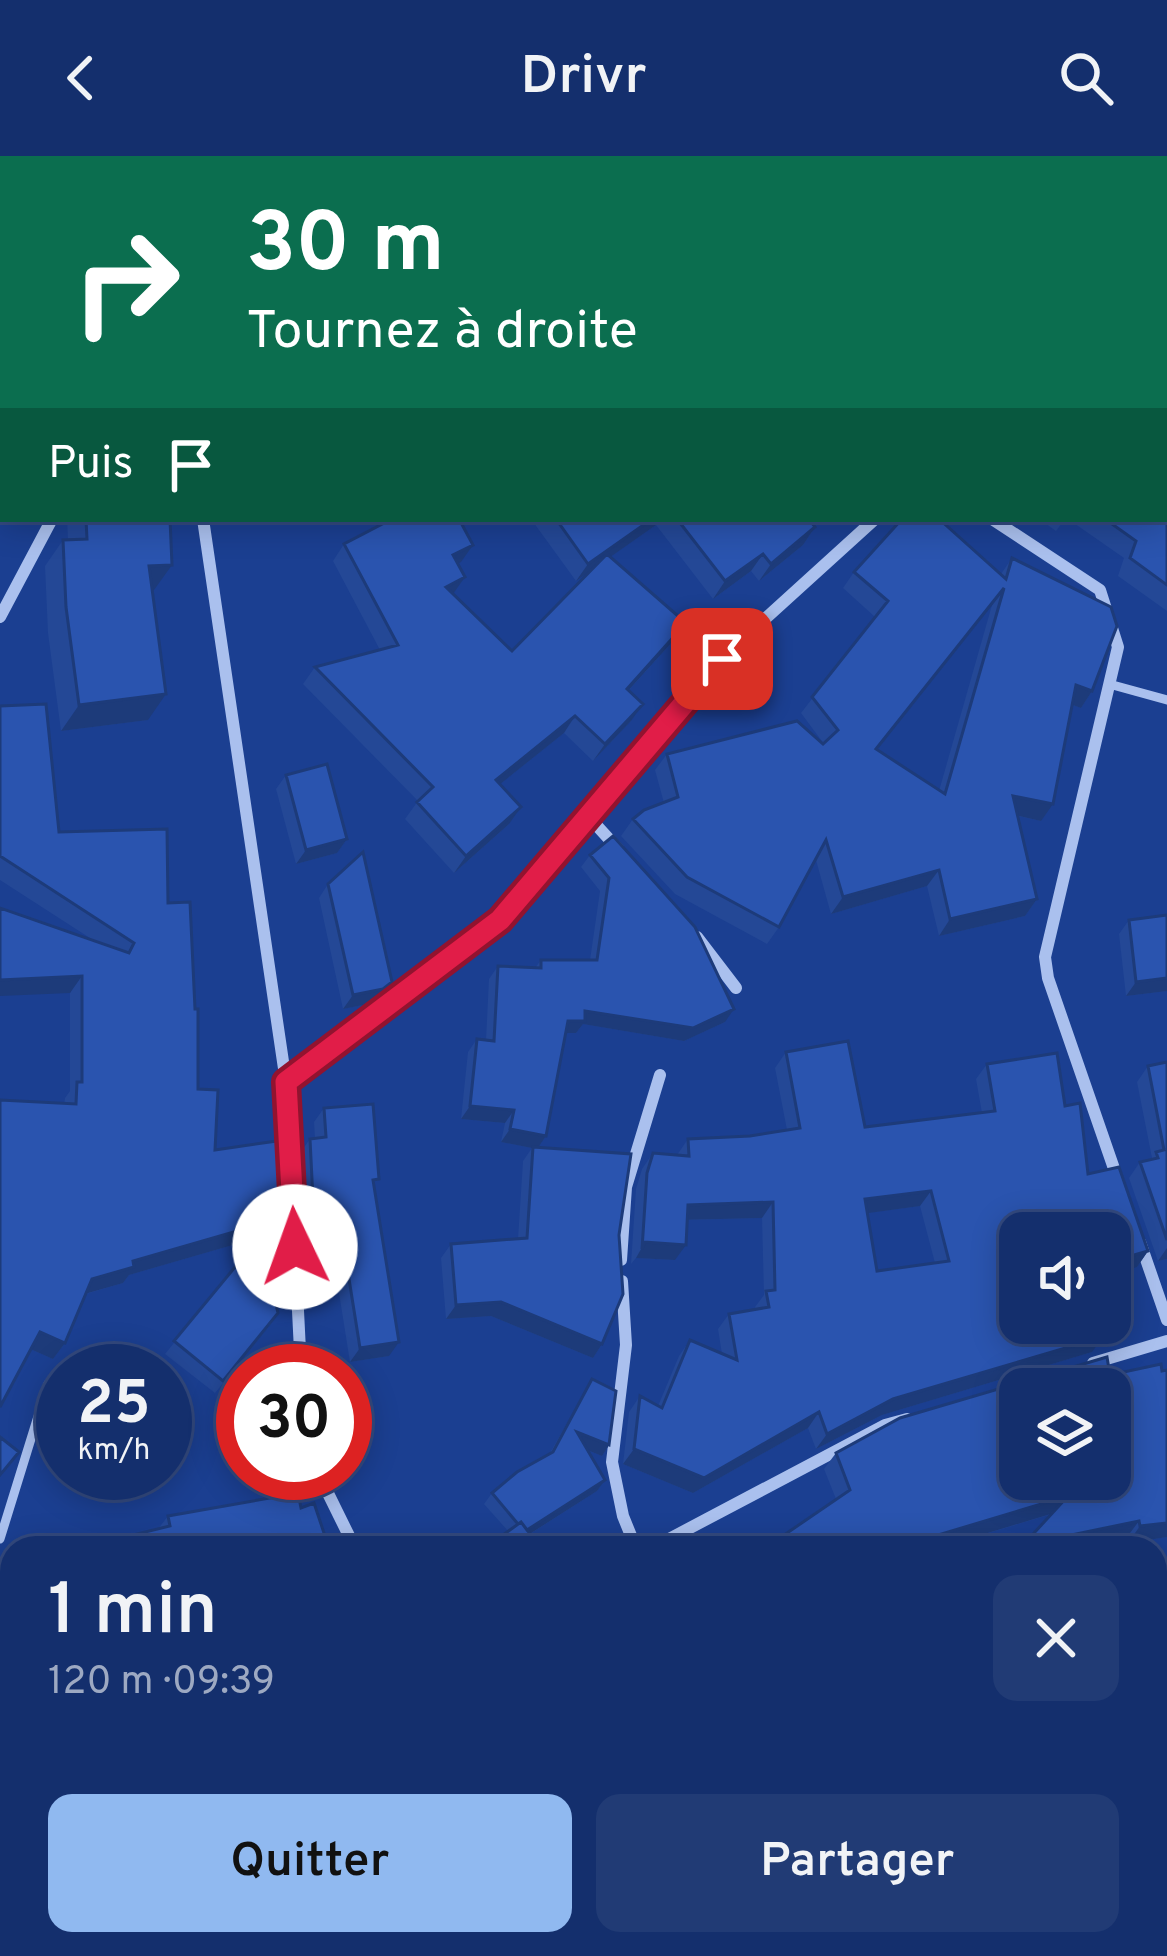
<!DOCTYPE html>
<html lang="fr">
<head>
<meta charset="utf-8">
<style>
	body { margin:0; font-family:Overpass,sans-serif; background:#213b75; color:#f1f3f6; height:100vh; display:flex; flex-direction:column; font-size:45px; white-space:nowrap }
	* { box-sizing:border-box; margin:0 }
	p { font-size:39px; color:#9da9c2 }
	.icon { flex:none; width:66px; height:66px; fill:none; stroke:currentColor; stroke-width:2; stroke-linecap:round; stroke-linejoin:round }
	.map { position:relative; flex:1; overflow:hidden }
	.details { position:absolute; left:0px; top:1380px; width:1167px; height:420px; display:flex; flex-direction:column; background:#142f6d; border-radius:36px 36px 0 0; box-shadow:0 6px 30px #0003,0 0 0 3px #334a80 }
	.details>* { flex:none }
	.hud { position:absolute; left:0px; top:0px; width:1167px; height:366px; box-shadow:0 6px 30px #0003,0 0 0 3px #334a80; background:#0b6e4f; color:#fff; overflow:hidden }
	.buttons { position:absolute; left:999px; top:1056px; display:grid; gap:24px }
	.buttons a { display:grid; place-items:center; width:132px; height:132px; border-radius:24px; background:#142f6d; box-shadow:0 6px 30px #0003,0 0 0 3px #334a80; font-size:60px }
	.speed { position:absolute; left:36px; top:1188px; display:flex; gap:24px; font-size:60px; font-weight:700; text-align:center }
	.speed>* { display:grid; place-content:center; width:156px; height:156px; border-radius:50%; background:#142f6d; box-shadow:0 6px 30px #0003,0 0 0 3px #334a80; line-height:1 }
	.speed small { font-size:30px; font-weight:400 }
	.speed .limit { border:18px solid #d22; background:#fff; color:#111 }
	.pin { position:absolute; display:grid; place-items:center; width:102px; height:102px; color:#fff; margin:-51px; border-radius:24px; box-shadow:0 6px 18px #0006 }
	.me { position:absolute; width:132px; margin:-66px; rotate:357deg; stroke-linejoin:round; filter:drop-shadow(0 0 9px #0008) }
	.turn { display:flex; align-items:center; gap:42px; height:252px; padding:0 48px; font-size:54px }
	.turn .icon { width:156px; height:156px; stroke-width:2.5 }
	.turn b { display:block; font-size:84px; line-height:102px }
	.then { display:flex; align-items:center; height:114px; padding:0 48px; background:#0003; gap:24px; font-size:45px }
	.round { display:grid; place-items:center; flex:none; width:126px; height:126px; border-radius:24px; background:#213b75 }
	.headline { display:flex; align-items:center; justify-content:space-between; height:204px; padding:0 48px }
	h1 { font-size:72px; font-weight:600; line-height:90px }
	.primary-button { display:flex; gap:24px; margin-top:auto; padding:24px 48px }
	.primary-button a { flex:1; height:138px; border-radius:24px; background:#90b9f0; color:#111; font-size:48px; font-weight:600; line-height:138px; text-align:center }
	.primary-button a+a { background:#213b75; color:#f1f3f6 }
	header { display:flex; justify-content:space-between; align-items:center; height:156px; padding:0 48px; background:#142f6d; font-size:54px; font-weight:600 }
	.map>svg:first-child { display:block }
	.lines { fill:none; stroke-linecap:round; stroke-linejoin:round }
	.lane { stroke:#aac0ee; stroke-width:9 }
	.street { stroke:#aac0ee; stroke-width:12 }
	.wall { fill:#244896; fill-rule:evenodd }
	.shaded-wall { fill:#1d3b7a }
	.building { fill:#2a54af; stroke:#1d3b7a; stroke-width:3; fill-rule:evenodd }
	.route-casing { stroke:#92132f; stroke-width:30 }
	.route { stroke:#e11d48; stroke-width:21 }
</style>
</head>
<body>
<header><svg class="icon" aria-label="back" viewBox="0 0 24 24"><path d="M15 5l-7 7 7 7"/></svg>Drivr<svg class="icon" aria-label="search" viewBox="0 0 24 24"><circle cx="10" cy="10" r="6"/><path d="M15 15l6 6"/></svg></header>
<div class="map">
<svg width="1167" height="1800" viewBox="0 0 1167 1800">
	<rect width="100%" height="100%" fill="#1b3f91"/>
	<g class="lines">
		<!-- lane -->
		<path class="lane" d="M1109,528L1167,544
			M0,1383L48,1228"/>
		<!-- street -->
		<path class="street" d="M124,0L125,3
			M794,3L800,0
			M1164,102L1167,99
			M0,180H3
			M203,363L286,926L290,998
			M992,363L1100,434L1118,491L1045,801L1048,822L1119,1027
			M0,461L52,363
			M588,660L619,694
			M697,781L736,832
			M286,926L500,764L721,503L875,363
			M293,1054L301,1215
			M1140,1086L1167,1164
			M621,1104L626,1031L660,919
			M622,1125L626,1189L612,1306L623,1360L636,1392
			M1093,1207L1167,1185
			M318,1317L355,1392
			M652,1392L885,1269L907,1263
			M0,1619L12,1633
			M146,1788L157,1800
			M545,1788L550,1800"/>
	</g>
	<!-- wall -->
	<path class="wall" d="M1167,269V455L1118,420L1124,402L1068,363H1164Z
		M67,363H170L154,434H152L148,564L61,575L48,477L45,410L63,384H68Z
		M531,363H808L815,371L803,389L759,425L751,415L713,443L656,369L610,401L674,484L629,534L631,565L593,605L564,577L500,628L509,668L454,717L405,663L418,645L303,528L315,511L380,494L333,405L344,388L473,389L458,407L453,438L512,495L587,417L576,425Z
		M1039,363H1065L1056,375Z
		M1012,402L1092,535L1081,552L1073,549L1041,665L1018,660L1037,743L1025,760L939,780L927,730L831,758L816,704L779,771L767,788L675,738L621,680L633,663L664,647L655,614L667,598L824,588L801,557L875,461L843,432L854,416L1001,418ZM992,449L939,635L877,594Z
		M0,550L59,676L168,747L198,933L215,994L284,1081L259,1084L270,1169L215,1237L165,1198L260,1081L129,1119L123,1127L86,1138L65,1187L53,1203L30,1193L65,942L70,935V837L93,784L0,724Z
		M286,619L347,683L337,697L296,708L276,633Z
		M590,699L725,866L684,885L583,868L576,877H565L546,980L538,991L602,1188L593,1202L491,1160L446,1163L441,1102L451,1088L518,1083L523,1005L532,992L501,986L505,967L461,963L468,896L477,883L486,884L489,823L498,810L535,812L541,804H590L600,735L581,711Z
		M328,728L392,826L382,840L373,847L343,853L319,742Z
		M1167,759V835L1126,840L1119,778L1129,764Z
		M786,896L865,971L982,957L976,923L987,908L1065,950L1088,1018L1148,1095L1137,1111L1020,1077L1092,1196L882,1259L816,1293L808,1272L693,1337L623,1308L629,1256L640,1240L658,1250L679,1200L690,1184L722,1198L718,1173L729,1158L756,1153L755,1151L764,1139L762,1062L687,1064L675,1104L636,1102L631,1108L636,1033L642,1013L653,997L677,999L688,983L750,980L787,974L775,912ZM920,1050L935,1107L877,1115L867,1057Z
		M1167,906V1103L1158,1105L1129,1022L1140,1006L1152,1002L1137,926L1148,910Z
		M324,952L374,1030L389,1200L350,1206L329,1074L304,1078L300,997L310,983L315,982L314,966Z
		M1167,1214V1381L1128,1387L1127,1381L1076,1392H1021L1052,1358L938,1392H765L836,1343L824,1313L836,1297L1110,1219Z
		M592,1223L609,1289L602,1300L587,1294L605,1324L597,1335L530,1378L508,1375L484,1348L492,1337L550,1297Z
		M301,1352L158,1373L168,1360Z
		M0,1448L12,1463V1539L0,1524Z
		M1155,1548L1167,1561V1613L1158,1617L1167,1788H1155Z
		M286,1788H381L373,1800H287L285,1798L290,1791Z
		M715,1788H846L838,1800H707Z"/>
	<!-- shaded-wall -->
	<path class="shaded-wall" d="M903,0H922L915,3H901Z
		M0,135H3V154H0Z
		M652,363H661L656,369L576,425L588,408Z
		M815,371L803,389L759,425L771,408Z
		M473,389L461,406L442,416L453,399Z
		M763,398L751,415L713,443L725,425Z
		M172,409L154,434L131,435L149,410Z
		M465,421L453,438L446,431Z
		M1004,432L992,449L864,610L876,593Z
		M686,467L674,484L615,549L627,533Z
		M1076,529L1092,535L1081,552L1065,546Z
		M166,538L148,564L61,575L79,549Z
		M643,548L631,565L593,605L605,588Z
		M575,560L564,577L484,641L496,624Z
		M1013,640L1053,648L1041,665L1002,656Z
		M521,651L509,668L454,717L466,700Z
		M347,683L337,697L296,708L306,694Z
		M939,714L927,730L831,758L843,741Z
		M1037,743L1025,760L939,780L950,763Z
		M82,820L70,837L0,840V824Z
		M1167,822V835L1126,840L1136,826Z
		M392,826L382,840L373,847L343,853L353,839Z
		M734,853L725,866L684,885L583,868L576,877H559L568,865L585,855Z
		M470,950L514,954L505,967L461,963Z
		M510,973L546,980L537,993L501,986Z
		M931,1035L920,1050L854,1059L865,1043Z
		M773,1046L762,1062L677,1064L688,1049Z
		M339,1060L329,1074L304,1078L314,1064Z
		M295,1064L284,1081L259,1084L260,1081L129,1119L123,1127L81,1139L92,1123L133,1105L272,1065Z
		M645,1086L686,1089L675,1104L636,1102Z
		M1167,1092V1103L1158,1105Z
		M1148,1095L1137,1111L1110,1119V1106Z
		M501,1146L602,1188L593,1202L491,1160L446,1163L456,1149Z
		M40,1176L65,1187L53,1203L28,1192Z
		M1103,1181L1092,1196L882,1259L816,1293L827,1278L893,1243Z
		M399,1186L389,1200L350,1206L360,1192Z
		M819,1256L808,1272L693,1337L623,1308L634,1293Z
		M577,1276L609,1289L602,1300L570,1287Z
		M605,1324L597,1335L517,1386L525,1376Z
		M1068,1340L1057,1356L938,1392H895Z
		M1139,1365L1127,1381L1076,1392H1021L1023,1389Z
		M1167,1367V1381L1128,1387L1140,1370Z
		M1167,1601V1612L1155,1618L1161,1604Z
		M1158,1772H1167V1788H1155V1776Z
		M980,1788H1022L1021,1791H978Z"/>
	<!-- building -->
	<path class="building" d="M0,0H87L88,3H3V135H0Z
		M359,0H733L734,3H350Z
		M815,0H845L847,3H809Z
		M1164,268L1167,269V429L1130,402L1136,385L1105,363H1164Z
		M86,363H170L172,409L149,410L166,538L79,549L66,451L63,384L87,383Z
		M392,363H459L473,389L453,399L465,421L446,431L512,495L607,398L686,467L627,533L643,548L605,588L575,560L496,624L521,651L466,700L417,646L433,631L315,511L398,489L344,388Z
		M556,363H652L588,408Z
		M677,363H809L815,371L771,408L763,398L725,425Z
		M902,363H939L1006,423L1012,402L1111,451L1117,470L1092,535L1076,529L1053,648L1013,640L1037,743L950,763L939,714L843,741L826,684L779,771L687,721L633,663L644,654L678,641L667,598L797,565L823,588L838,574L812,541L888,445L854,416ZM1004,432L945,638L876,593Z
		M46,548L59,676L167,673L168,747L190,746L195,853H198V933L218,934L215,994L291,983L295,1064L270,1067L272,1065L133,1105L134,1111L92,1123L65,1187L40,1176L0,1251V944L76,948L77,926H82V820L0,824V752L129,797L134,787L0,700V550Z
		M327,608L347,683L306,694L286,619Z
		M613,680L695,771L734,853L693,872L585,855V865H568L546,980L510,973L514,954L470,950L477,883L494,885L498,810L541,812V804H597L609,722L590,699Z
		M363,696L392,826L383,833L353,839L328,728Z
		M1167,759V822L1136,826L1129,764Z
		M848,885L865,971L995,955L987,908L1057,897L1065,950L1080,947L1088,1018L1119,1011L1148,1095L1110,1106V1077H1020V1167H1100L1103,1181L893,1243L827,1278L819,1256L704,1322L634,1293L640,1240L662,1252L690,1184L737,1204L729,1158L769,1151L766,1135L775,1134L773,1046L688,1049L686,1089L645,1086L642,1093L647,1017L653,997L689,1000L688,983L750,980L800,972L786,896ZM931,1035L949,1105L877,1115L865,1043Z
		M1167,906V1084L1140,1006L1158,1002L1156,996L1164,994L1148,910Z
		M373,948L379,1023L373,1024L399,1186L360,1192L339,1060L314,1064L310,983L326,981L324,952Z
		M533,991L631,998L619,1079L623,1138L602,1188L501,1146L456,1149L451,1088L527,1082Z
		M259,1082L278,1157L223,1225L174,1185Z
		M1107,1201L1110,1219L1161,1208L1162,1215L1167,1214V1367L1140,1370L1139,1365L1023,1389L1068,1340L895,1392H765L850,1334L836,1297L900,1262ZM1020,1233H1110V1323H1020Z
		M592,1223L616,1235L609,1289L577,1276L605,1324L527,1374L521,1366L518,1368L492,1337L517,1316L553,1296Z
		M0,1281L19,1296L0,1319Z
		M298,1337L301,1352L314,1347L329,1392H80L170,1370L168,1360Z
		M521,1366L541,1392H485Z
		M736,1383L743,1392H724Z
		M0,1448L12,1463V1518L0,1503Z
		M1155,1548L1167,1561V1601L1161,1604L1156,1613L1160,1621L1167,1622V1772H1158Z
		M299,1788H381L373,1800H318Z
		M716,1788H846L838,1800H729L714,1791Z"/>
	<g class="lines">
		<!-- route casing -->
		<g class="route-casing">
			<path id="route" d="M295,1091L286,926L500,764L722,503"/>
		</g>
		<!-- route -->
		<use href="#route" class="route"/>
	</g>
</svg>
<div class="buttons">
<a><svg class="icon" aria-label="sound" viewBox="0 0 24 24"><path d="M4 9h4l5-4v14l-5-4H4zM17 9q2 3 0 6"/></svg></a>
<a><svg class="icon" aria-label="layers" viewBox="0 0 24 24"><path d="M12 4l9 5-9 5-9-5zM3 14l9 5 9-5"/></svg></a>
</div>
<div class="speed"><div>25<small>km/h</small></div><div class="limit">30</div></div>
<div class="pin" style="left:722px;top:503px;background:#d93025"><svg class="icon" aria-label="arrive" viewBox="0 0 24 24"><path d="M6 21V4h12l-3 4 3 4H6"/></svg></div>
<svg class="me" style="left:295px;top:1091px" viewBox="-20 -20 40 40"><circle r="19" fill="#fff"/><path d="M0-13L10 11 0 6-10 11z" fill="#e11d48"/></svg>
<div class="hud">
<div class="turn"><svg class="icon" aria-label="right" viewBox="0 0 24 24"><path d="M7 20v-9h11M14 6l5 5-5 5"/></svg><div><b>30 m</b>Tournez à droite</div></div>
<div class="then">Puis<svg class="icon" aria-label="arrive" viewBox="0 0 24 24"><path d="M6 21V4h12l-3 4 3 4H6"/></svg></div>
</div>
<section class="details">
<div class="headline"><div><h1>1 min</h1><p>120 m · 09:39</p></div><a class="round"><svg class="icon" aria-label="close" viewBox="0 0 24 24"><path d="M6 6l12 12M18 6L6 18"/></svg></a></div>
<div class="primary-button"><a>Quitter</a><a>Partager</a></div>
</section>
</div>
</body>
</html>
